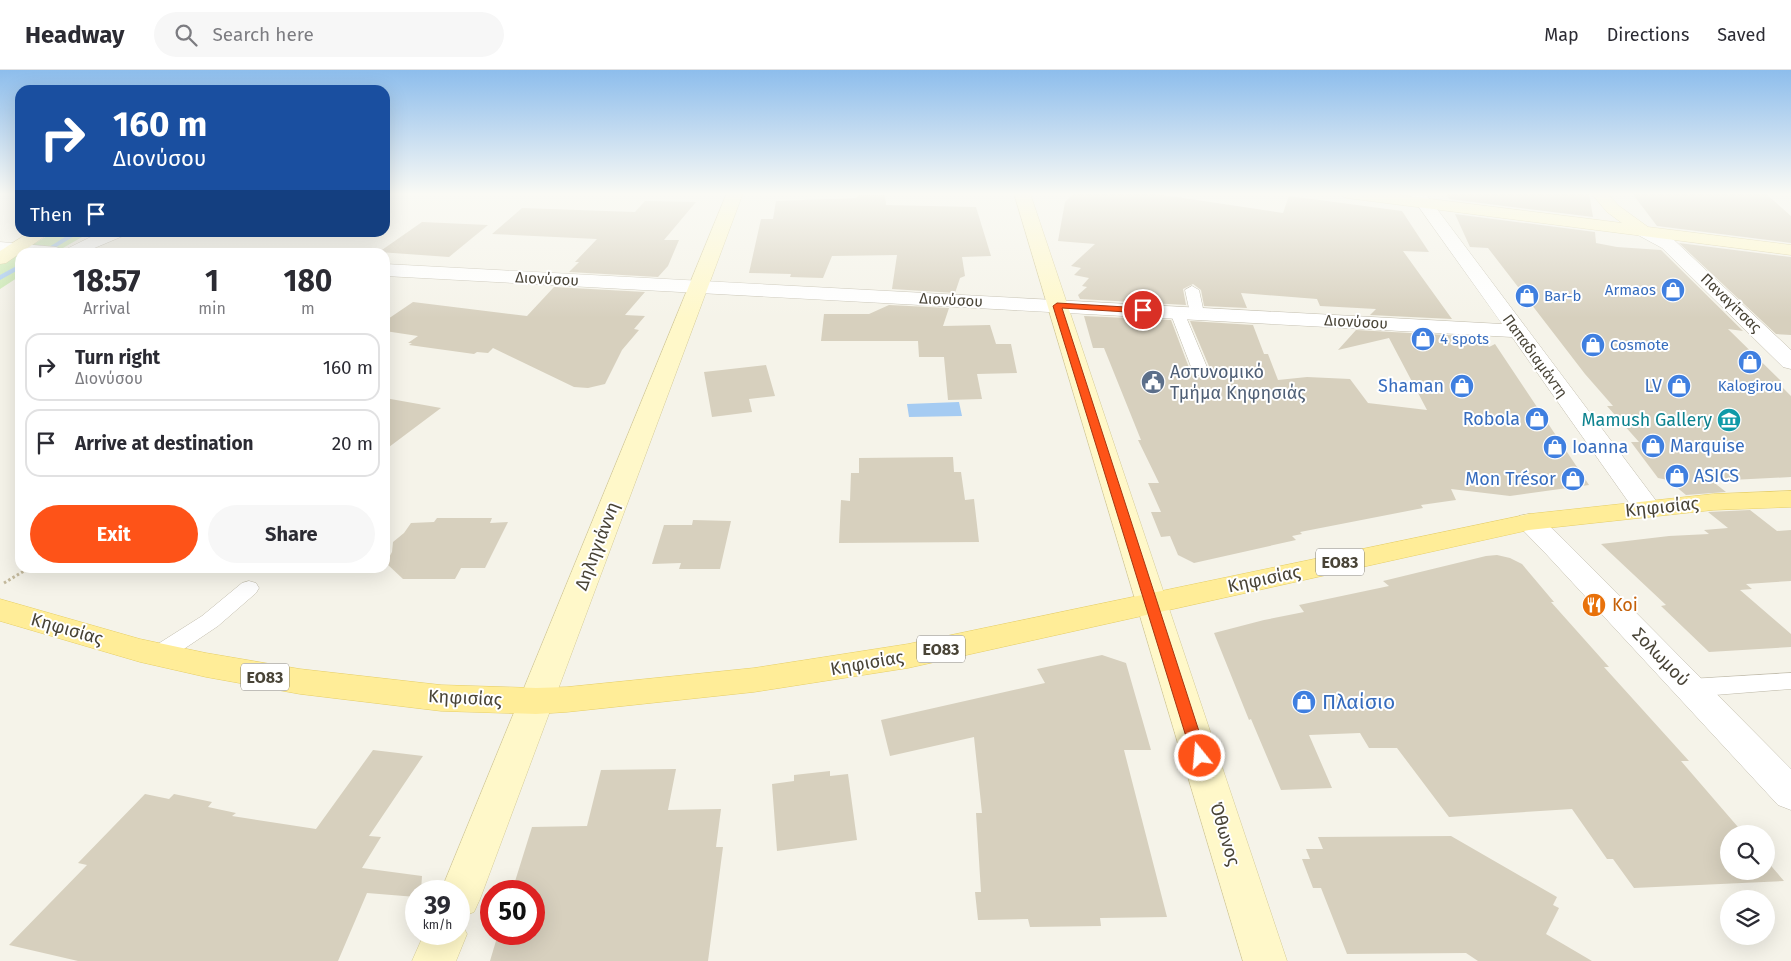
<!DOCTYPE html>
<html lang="en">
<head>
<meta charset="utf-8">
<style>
	body { margin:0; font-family:"Fira Sans",sans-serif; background:#f7f7f7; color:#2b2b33; height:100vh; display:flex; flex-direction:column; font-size:19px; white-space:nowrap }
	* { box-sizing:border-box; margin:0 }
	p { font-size:16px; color:#7c7c81 }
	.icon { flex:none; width:28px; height:28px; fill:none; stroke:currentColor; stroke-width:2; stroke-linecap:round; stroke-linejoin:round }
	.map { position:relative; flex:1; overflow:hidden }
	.sheet { position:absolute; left:15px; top:178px; width:375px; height:325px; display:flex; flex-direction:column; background:#fff; border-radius:15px; box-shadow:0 5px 20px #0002 }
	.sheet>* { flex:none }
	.banner { position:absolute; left:15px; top:15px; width:375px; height:152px; border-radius:15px; box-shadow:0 5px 20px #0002; background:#1a4fa0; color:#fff; overflow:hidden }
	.fabs { position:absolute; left:1720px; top:755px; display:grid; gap:10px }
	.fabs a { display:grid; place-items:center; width:55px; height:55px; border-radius:50%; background:#fff; box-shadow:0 5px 20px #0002; font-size:25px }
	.speed { position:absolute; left:405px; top:810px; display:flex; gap:10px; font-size:25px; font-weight:700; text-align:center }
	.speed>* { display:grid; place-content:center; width:65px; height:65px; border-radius:50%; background:#fff; box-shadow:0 5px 20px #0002; line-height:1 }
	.speed small { font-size:12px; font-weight:400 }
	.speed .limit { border:8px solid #d22; background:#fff; color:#111 }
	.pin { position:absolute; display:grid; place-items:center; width:42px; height:42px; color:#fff; margin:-21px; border:2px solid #fff; border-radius:50%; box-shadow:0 1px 5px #0007 }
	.me { position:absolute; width:55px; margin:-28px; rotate:343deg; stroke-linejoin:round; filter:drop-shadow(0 0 4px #0008) }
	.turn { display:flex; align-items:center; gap:18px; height:105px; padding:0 15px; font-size:22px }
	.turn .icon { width:65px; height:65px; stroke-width:2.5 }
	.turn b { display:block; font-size:35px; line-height:42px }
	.then { display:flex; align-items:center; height:48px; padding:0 15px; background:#0003; gap:10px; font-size:19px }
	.eta { display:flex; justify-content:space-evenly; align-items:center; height:85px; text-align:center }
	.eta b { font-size:30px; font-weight:700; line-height:35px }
	.primary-button { display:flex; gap:10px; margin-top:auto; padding:10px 15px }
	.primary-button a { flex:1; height:58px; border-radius:30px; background:#fe5318; color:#fff; font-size:20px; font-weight:700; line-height:58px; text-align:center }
	.primary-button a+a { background:#f7f7f7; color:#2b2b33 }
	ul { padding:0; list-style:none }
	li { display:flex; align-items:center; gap:15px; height:68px; margin:0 10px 8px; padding:0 5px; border:2px solid #e1e1e2; border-radius:15px }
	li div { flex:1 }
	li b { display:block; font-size:19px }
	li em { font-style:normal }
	header { display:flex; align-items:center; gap:30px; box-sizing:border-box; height:70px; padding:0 25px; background:#fff; border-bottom:1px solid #e1e1e2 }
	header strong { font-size:24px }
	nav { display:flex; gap:28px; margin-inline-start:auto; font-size:18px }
	.search { width:350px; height:45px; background:#f7f7f7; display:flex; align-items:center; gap:12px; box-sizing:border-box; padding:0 18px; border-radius:28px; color:#7c7c81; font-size:19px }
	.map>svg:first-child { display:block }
	.green { fill:#cbeab2 }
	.water { fill:#a5cbf2 }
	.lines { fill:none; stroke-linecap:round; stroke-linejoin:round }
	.stream { fill:#a5cbf2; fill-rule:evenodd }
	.building { fill:#d7d0be }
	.lane-casing { stroke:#c1bcac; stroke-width:1 }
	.street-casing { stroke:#c1bcac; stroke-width:1 }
	.secondary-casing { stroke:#d6cc99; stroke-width:1 }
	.primary-casing { stroke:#e6ce66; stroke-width:1 }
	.path { stroke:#c3b99c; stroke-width:3; stroke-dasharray:2.5 2.5; stroke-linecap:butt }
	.lane { fill:#fff; fill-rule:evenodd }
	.street { fill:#fff; fill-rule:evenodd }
	.secondary { fill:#fff8c9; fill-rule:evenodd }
	.primary { fill:#ffed98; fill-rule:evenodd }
	.route { fill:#fe5318; stroke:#a53610 }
	.labels { text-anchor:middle; stroke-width:4; stroke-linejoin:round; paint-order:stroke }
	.far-street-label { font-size:15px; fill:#494437; stroke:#fff }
	.far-shop-label { font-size:15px; fill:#366cbe; stroke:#fff; text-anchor:start }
	.shield { fill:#fff; stroke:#807c73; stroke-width:1 }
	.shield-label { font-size:16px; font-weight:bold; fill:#494437 }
	.service-label { font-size:18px; fill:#4e5e75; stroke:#fff; text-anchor:start }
	.shop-label { font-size:18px; fill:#366cbe; stroke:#fff; text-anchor:end }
	.culture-label { font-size:18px; fill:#0d838f; stroke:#fff; text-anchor:end }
	.street-label { font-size:18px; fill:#494437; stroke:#fff }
	.food-label { font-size:18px; fill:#c56008; stroke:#fff; text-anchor:start }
	.near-shop-label { font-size:21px; fill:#366cbe; stroke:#fff; text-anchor:start }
</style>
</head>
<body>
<header>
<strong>Headway</strong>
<div class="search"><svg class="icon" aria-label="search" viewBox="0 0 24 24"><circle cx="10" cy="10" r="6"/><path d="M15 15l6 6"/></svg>Search here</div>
<nav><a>Map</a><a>Directions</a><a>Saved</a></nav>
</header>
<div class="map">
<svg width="1791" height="891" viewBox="0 0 1791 891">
	<rect width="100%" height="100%" fill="#f5f3e9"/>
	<!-- green -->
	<path class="green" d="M52,163H89L56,182H21Z
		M20,183V206L0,219V194Z"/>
	<!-- water -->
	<path class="water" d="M959,332L962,346L909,347L907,334Z"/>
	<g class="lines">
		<!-- stream -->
		<path class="stream" d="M73,162H81L48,182H41Z
			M20,194V199L0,210V205Z"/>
	</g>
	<!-- building -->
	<path class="building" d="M1074,123H1150L1283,143L1289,126L1402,141L1429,182L1403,181L1452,249L1370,245L1376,239L1320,236L1317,229L1241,223L1247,238L1204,236L1201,220L1193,214L1183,219L1186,235L1080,229L1078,225L1087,217L1082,216L1089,208L1074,205L1081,198L1071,196L1095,174L1058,171L1065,132Z
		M1446,123H1589L1593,147L1449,129Z
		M1632,123H1765L1791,146V173L1657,156Z
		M858,125H885L886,135L976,137L991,186L962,187L965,206L960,208L955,223L892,219L897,185L832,186L823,208L790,207L791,204L749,203L761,149H773L776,131L856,128Z
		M645,131L696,132L664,170H679L668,196L658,207L569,202L579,192H575L597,169L492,164L522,138L635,142Z
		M1455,144L1595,162L1596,173L1617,177L1661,180L1743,261L1728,259L1782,312L1776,311L1791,326V407L1712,411L1726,422L1686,425L1668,410L1658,408L1631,372H1639L1607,336H1613L1585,304L1488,178L1470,177Z
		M422,152L488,155L449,187L379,182Z
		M1679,173L1791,187V265L1776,264Z
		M554,217L645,222L625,245L645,246L634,259L639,260L622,280L605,314L588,318L574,317L493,278L488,283L477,282L474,284L409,275L412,273H408L418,266L385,261V251L413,232L527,246Z
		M889,235L949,238L943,256L990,255L996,274H1011L1017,303L977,304L982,329L948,330L944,287H919L918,271H821L824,244H869Z
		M1084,246L1171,250L1191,303L1196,307H1206L1211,301L1190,251L1253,255L1264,284H1268L1278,310L1307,307L1350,309L1368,333L1427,340L1389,268L1338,280L1356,260L1464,266L1465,269L1484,270L1489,277L1495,274L1589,415L1510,426L1451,419L1456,430L1421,435L1423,438L1300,462L1302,464L1292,466L1296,470L1194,493L1178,485L1170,466L1161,467L1151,442H1161L1148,413H1159L1138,370H1141L1104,278H1093Z
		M766,295L775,326L749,329L752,342L712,347L704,302Z
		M385,328L441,338L385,380Z
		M953,387L954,402H961L965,430L974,429L979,472L839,473L841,430L850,431L851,403H859V388Z
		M1750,440L1777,461L1791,460V511L1746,514L1752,519L1740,520L1791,564V577L1709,582L1661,536L1666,535L1601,474L1669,466L1709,464L1704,460L1728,458L1708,442Z
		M437,448H492L490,453L508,452L485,498H461L455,509H403L386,493L392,482L393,472L404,463L411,453L434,452Z
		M693,450L731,451L720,499H679L681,493L652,494L664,455H692Z
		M1497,485L1510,488L1522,494L1554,532H1551L1609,597H1604L1689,691H1681L1744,764H1729V801H1766V790L1784,811L1634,818L1613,789H1607L1572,739L1449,747L1397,678H1369L1360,663L1309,665L1332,718L1281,720L1251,649L1249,650L1214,563L1264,550L1304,542L1299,535L1389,516L1383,511L1486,486Z
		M1102,585L1126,593L1151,680H1124L1167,847L1100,848L1101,856L1030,857L1028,849L978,850L975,822H981L976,743H982L974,667L890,686L881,650L1045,613L1037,599Z
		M373,680L423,686L369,766L381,767L362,798L422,806L421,821H416V827L367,823L338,891H78L9,875L87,795L78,793L145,724L169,729L174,724L212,732L208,737L236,743L232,746L316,759Z
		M676,699L668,740L721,739L716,777H723L708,891H490L498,864H534V821H512L532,757L587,756L601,700Z
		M830,701V706L848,704L857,770L777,781L772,714L794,711V705Z
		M1451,766L1557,827L1553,835L1559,838L1546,864L1592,891H1478L1466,883L1347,884L1321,818H1313L1302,789H1310L1306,779H1323L1318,767Z"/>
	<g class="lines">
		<!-- lane casing -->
		<g class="lane-casing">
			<path id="lane" d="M1192,216L1199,220L1204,243L1197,247L1190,243L1185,220Z
				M1177,238L1184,242L1209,302L1206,305H1196L1193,302L1170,242Z
				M249,511L256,513L259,518L256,523L218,556L166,591L158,593L150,591L147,585L150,579L202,546L242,513Z
				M1791,603V619L1690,627L1682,624L1678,618L1682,612L1690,609Z"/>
		</g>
		<!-- street casing -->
		<g class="street-casing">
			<path id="street" d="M1409,123H1425L1657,432L1661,438L1657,444L1647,446L1637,444L1512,267L385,206V194L1502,254Z
				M1644,156L1674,170L1791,280V299L1783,297L1662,178L1638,165L1636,161L1638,157Z
				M101,162H125L123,166L85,182H20V184L0,182V172L56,177L64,180Z
				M1529,444L1539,446L1567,473L1791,699V740L1778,735L1547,485L1515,452L1519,446Z"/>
		</g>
		<!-- secondary casing -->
		<g class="secondary-casing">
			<path id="secondary" d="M727,123H743L480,829L474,842L459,848V821H441Z
				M1014,123H1030L1287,891H1243Z
				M1339,123H1383L1622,153L1607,142L1591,123H1607L1619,136L1648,157L1791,175V185L1347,128L1342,126Z
				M30,162H51L6,193L0,194V181Z
				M459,849L467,864L456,891H412L424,864H459Z"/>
		</g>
		<!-- primary casing -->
		<g class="primary-casing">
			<path id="primary" d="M1791,421V437L1713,440L1529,460L908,598L754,622L567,642L536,644L441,641L300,624L206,607L140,592L0,551V529L140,569L206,583L300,599L441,615L536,618L567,617L754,598L908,574L1529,444L1713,424Z"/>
		</g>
		<!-- path -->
		<path class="path" d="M4,513L29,498"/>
		<!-- lane -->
		<use href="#lane" class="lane"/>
		<!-- street -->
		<use href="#street" class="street"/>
		<!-- secondary -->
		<use href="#secondary" class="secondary"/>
		<!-- primary -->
		<use href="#primary" class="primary"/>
	</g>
	<!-- sky -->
	<linearGradient id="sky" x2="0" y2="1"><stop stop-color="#8dbdec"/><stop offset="0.5" stop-color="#fafaf5"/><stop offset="1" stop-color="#fafaf5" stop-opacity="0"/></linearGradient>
	<rect width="1791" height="248" fill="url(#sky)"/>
	<!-- route -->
	<path class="route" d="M1057,233L1143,238L1147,240L1143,243L1062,238L1207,686L1205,690L1200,692L1195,690L1192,686L1053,236Z"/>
	<!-- icons -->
	<defs>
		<g id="shop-disc" transform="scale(1.25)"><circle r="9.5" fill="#3f7fe0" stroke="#fff"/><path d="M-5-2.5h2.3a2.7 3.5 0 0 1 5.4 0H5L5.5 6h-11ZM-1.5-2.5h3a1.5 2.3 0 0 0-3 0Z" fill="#fff"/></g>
		<g id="civic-disc" transform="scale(1.25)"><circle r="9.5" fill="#5c6f8a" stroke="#fff"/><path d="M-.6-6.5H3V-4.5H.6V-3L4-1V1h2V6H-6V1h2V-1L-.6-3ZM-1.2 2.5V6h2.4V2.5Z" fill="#fff"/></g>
		<g id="museum-disc" transform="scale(1.25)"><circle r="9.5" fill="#0f9aa8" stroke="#fff"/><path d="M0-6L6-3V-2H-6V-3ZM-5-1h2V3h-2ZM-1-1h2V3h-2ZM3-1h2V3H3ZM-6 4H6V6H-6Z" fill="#fff"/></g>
		<g id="restaurant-disc" transform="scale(1.25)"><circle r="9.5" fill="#e8710a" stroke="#fff"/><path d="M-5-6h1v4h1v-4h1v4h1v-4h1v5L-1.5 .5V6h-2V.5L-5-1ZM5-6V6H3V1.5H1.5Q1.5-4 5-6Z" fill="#fff"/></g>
	</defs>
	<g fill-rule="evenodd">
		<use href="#shop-disc" x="1673" y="220"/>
		<use href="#shop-disc" x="1527" y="226"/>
		<use href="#shop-disc" x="1423" y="269"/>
		<use href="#shop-disc" x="1593" y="275"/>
		<use href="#shop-disc" x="1750" y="292"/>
		<use href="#civic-disc" x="1153" y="312"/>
		<use href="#shop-disc" x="1462" y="316"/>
		<use href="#shop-disc" x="1679" y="316"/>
		<use href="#shop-disc" x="1537" y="349"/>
		<use href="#museum-disc" x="1729" y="350"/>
		<use href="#shop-disc" x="1653" y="376"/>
		<use href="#shop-disc" x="1555" y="377"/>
		<use href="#shop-disc" x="1677" y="406"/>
		<use href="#shop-disc" x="1573" y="409"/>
		<use href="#restaurant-disc" x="1594" y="535"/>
		<use href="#shop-disc" x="1304" y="632"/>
	</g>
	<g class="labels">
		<!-- far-street labels -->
		<g class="far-street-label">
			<text transform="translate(547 209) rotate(3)" y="5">Διονύσου</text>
			<text transform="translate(951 230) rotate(3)" y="5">Διονύσου</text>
			<text transform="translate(1731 233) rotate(44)" y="5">Παναγίτσας</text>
			<text transform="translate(1356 252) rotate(3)" y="5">Διονύσου</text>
			<text transform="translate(1535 286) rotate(54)" y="5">Παπαδιαμάντη</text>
		</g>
		<!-- far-shop labels -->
		<g class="far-shop-label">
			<text x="1656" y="225" text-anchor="end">Armaos</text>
			<text x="1544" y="231">Bar-b</text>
			<text x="1440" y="274">4 spots</text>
			<text x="1610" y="280">Cosmote</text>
			<text x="1750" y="321" text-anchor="middle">Kalogirou</text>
		</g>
		<!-- shield labels -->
		<g class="shield">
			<rect x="1316" y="478.5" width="48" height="27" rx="4"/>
			<rect x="917" y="565.5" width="48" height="27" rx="4"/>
			<rect x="241" y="593.5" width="48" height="27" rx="4"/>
		</g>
		<g class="shield-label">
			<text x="1340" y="498">ΕΟ83</text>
			<text x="941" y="585">ΕΟ83</text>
			<text x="265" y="613">ΕΟ83</text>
		</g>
		<!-- service labels -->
		<g class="service-label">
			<text x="1170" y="308">Αστυνομικό<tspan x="1170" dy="21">Τμήμα Κηφησιάς</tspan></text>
		</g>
		<!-- shop labels -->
		<g class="shop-label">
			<text x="1444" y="322">Shaman</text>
			<text x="1662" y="322">LV</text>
			<text x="1520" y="355">Robola</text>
			<text x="1670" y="382" text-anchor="start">Marquise</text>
			<text x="1572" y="383" text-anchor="start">Ioanna</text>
			<text x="1694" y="412" text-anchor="start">ASICS</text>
			<text x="1556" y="415">Mon Trésor</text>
		</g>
		<!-- culture labels -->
		<g class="culture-label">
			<text x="1712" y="356">Mamush Gallery</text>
		</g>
		<!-- street labels -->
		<g class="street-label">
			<text transform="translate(1662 437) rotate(-6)" y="6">Κηφισίας</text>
			<text transform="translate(597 476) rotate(-69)" y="6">Δηληγιάννη</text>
			<text transform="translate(1264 509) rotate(-12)" y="6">Κηφισίας</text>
			<text transform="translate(67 559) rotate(16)" y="6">Κηφισίας</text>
			<text transform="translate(1661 587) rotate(46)" y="6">Σολωμού</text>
			<text transform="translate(867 593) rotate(-10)" y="6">Κηφισίας</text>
			<text transform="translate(465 628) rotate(3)" y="6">Κηφισίας</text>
			<text transform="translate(1225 764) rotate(73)" y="6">Όθωνος</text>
		</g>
		<!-- food labels -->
		<g class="food-label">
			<text x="1612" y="541">Koi</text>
		</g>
		<!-- near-shop labels -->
		<g class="near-shop-label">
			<text x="1322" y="639">Πλαίσιο</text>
		</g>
	</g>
</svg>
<div class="fabs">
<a><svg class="icon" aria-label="search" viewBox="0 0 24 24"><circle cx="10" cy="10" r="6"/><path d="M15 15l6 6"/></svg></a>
<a><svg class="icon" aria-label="layers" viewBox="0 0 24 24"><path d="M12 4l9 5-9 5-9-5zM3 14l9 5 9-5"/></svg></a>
</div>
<div class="speed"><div>39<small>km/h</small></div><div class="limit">50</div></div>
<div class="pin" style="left:1143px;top:240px;background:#d93025"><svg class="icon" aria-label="arrive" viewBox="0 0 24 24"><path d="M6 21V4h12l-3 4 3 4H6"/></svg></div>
<svg class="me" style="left:1200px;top:686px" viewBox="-20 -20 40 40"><circle r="17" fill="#fe5318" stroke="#fff" stroke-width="3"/><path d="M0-11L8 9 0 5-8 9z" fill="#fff"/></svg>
<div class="banner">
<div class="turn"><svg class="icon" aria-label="right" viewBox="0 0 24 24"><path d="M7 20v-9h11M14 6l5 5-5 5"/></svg><div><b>160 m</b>Διονύσου</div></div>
<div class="then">Then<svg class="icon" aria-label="arrive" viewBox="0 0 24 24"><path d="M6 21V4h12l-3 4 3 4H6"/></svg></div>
</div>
<section class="sheet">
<div class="eta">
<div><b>18:57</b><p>Arrival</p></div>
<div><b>1</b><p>min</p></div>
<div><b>180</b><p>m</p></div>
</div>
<ul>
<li><svg class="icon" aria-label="right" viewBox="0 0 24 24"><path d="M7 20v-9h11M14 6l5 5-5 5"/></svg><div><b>Turn right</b><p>Διονύσου</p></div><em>160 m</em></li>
<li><svg class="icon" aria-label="arrive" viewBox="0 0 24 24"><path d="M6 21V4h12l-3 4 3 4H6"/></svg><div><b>Arrive at destination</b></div><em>20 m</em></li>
</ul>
<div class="primary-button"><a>Exit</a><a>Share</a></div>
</section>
</div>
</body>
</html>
